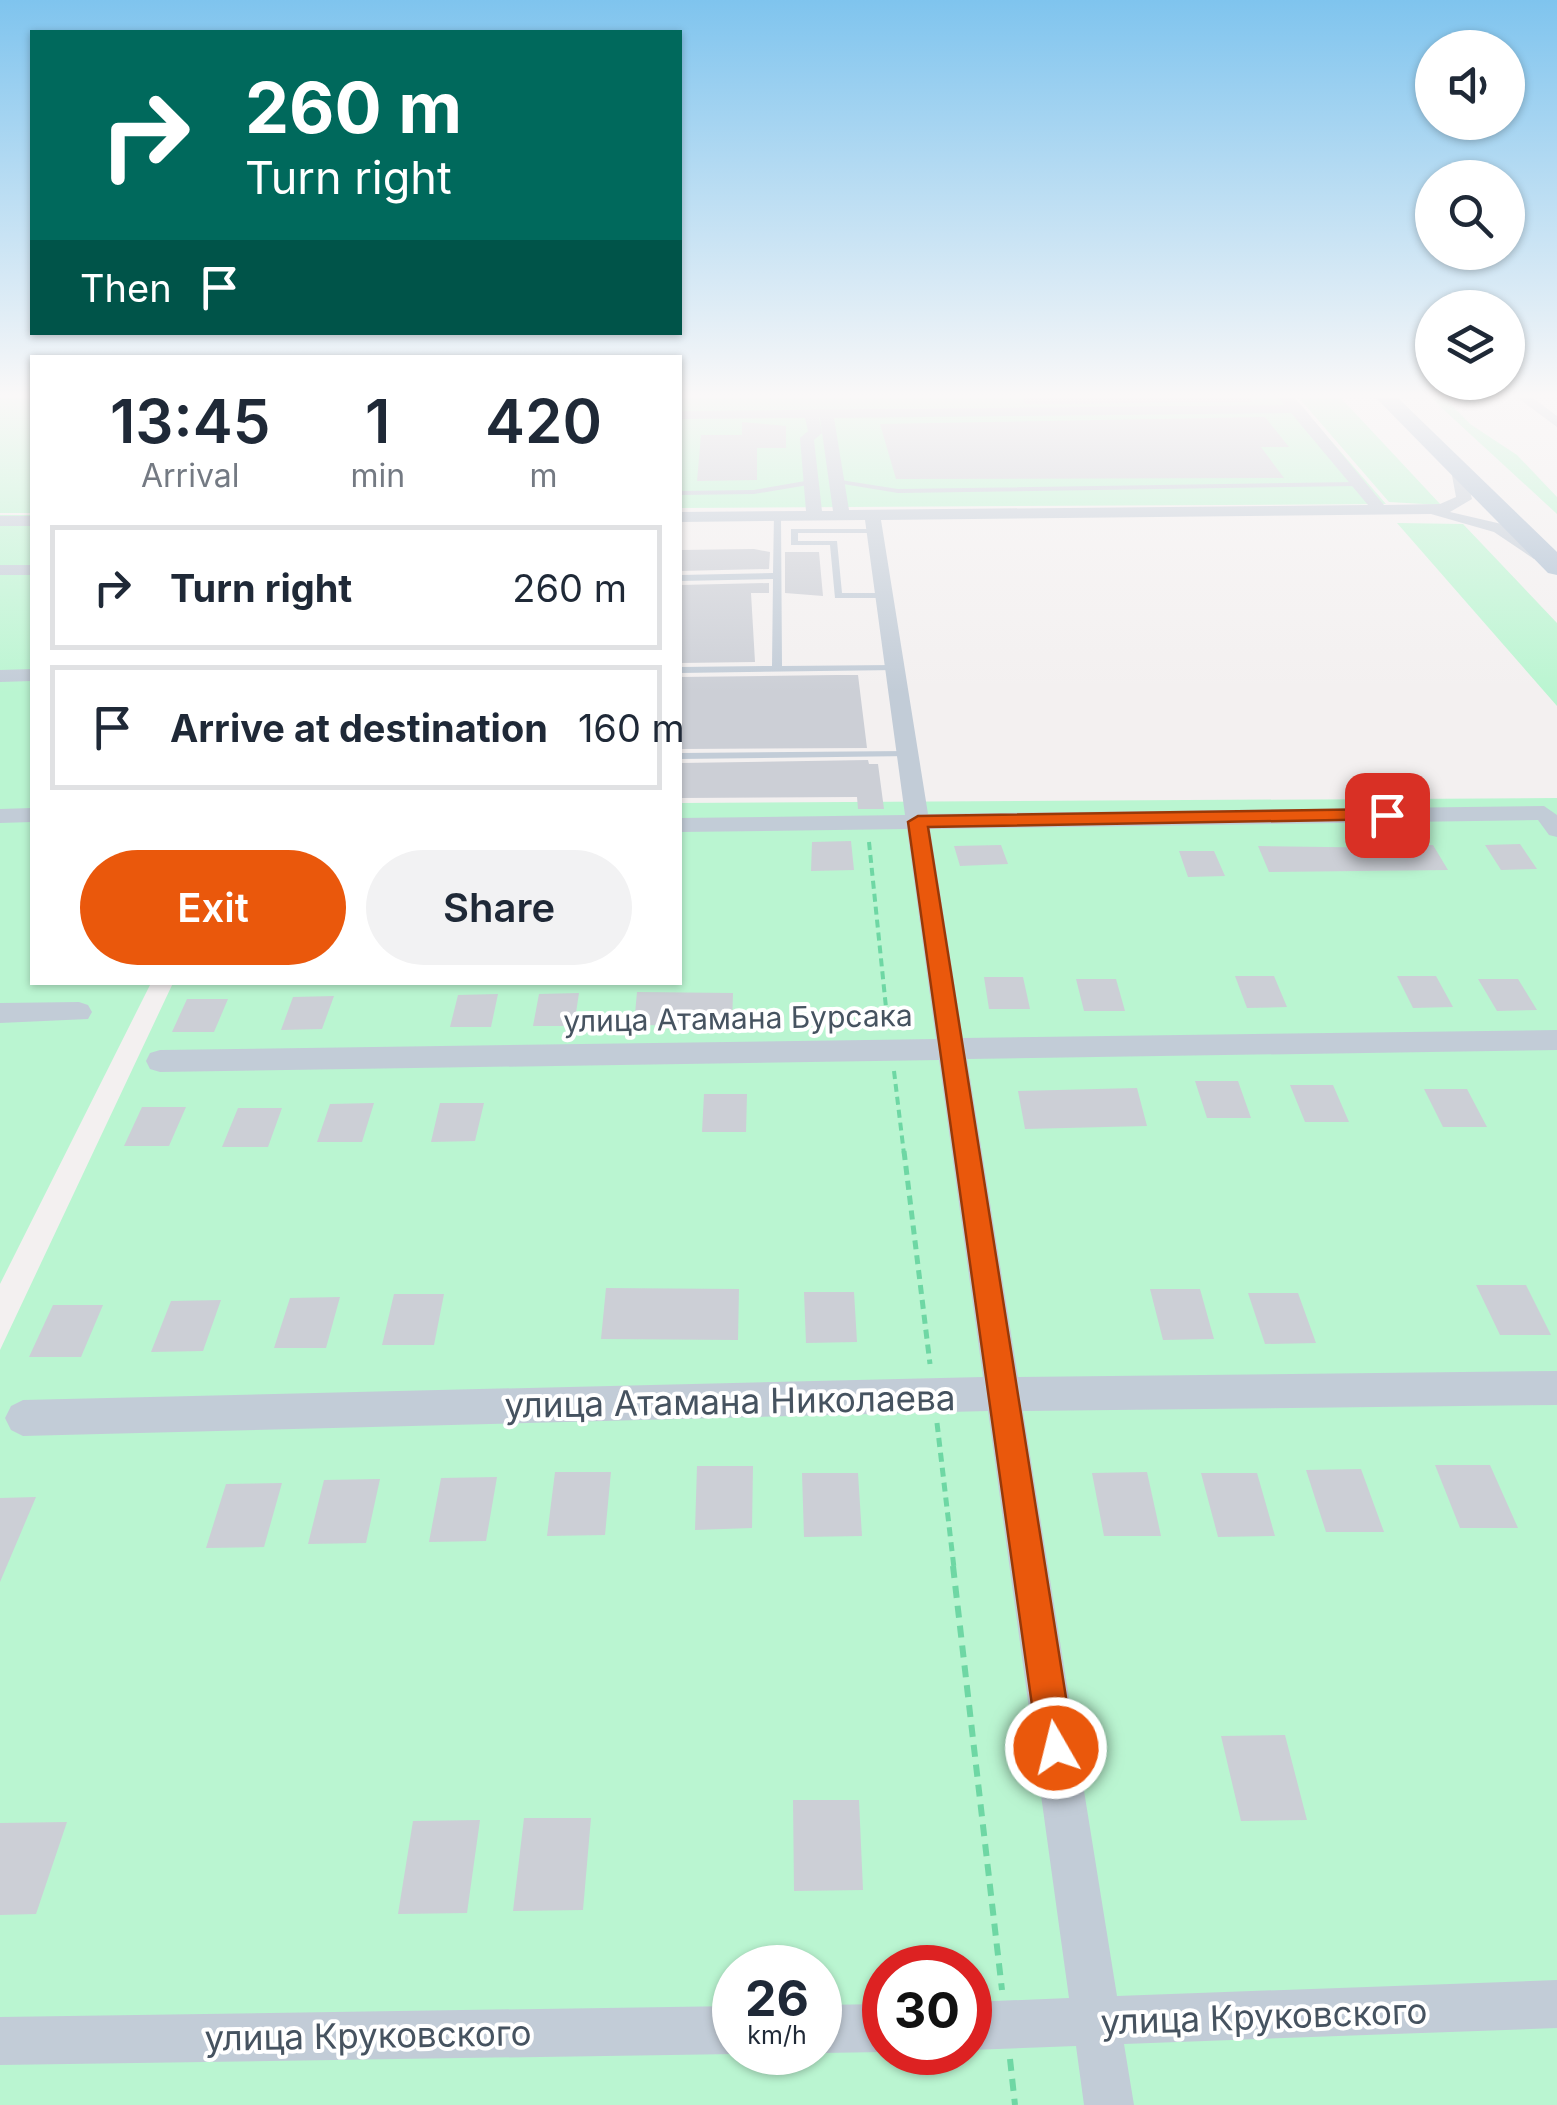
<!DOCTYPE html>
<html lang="en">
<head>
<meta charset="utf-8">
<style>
	body { margin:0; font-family:Inter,sans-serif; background:#f2f2f3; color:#1f2937; height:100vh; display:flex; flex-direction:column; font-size:38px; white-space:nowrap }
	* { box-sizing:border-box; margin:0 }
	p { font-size:32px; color:#747a83 }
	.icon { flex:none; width:55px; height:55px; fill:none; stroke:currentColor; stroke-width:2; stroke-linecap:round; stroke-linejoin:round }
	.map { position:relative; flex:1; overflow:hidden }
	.drawer { position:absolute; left:30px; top:355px; width:652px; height:630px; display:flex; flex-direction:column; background:#fff; border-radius:0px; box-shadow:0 2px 8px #0004 }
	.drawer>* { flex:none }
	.banner { position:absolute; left:30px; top:30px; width:652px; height:305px; border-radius:0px; box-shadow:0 2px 8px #0004; background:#00695c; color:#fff; overflow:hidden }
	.tools { position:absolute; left:1415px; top:30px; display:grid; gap:20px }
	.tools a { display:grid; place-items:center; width:110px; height:110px; border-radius:50%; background:#fff; box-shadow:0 2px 8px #0004; font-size:50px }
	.speed { position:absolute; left:712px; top:1945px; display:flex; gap:20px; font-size:50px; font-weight:700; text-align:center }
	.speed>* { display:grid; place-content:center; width:130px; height:130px; border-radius:50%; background:#fff; box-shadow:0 2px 8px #0004; line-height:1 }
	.speed small { font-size:25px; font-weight:400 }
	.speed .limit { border:15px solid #d22; background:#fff; color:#111 }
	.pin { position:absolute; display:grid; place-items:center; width:85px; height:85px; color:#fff; margin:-42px; border-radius:20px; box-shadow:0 5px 15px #0006 }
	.me { position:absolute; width:110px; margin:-55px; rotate:352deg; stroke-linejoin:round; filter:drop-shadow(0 0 8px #0008) }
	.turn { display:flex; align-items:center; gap:35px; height:210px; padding:0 50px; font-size:45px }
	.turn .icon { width:130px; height:130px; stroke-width:2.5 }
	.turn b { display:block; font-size:70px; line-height:85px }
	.then { display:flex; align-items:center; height:95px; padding:0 50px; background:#0003; gap:20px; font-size:38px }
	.eta { display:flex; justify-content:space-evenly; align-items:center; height:170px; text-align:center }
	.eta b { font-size:60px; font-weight:600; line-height:70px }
	.cta { display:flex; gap:20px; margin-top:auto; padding:20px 50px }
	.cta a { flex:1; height:115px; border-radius:60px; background:#ea580c; color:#fff; font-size:40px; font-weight:600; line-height:115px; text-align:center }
	.cta a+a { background:#f2f2f3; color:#1f2937 }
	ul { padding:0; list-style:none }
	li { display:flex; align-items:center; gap:30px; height:125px; margin:0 20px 15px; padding:0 30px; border:5px solid #e0e1e3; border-radius:0px }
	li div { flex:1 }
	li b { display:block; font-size:38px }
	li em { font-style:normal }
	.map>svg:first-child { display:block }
	.green { fill:#baf5d1; fill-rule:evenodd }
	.building { fill:#cccfd6 }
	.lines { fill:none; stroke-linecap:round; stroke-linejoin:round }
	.path-far2 { stroke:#6ed7a4; stroke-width:4; stroke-dasharray:8 5; stroke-linecap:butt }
	.path-far1 { stroke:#6ed7a4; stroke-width:5; stroke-dasharray:9 6; stroke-linecap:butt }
	.path { stroke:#6ed7a4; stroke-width:6; stroke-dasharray:12 8; stroke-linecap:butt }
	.service { fill:#c2ccd7; fill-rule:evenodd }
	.minor { fill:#c2ccd7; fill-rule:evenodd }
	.primary { fill:#adbfd2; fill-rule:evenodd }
	.route { fill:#ea580c; stroke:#983908; stroke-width:2.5 }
	.labels { text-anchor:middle; stroke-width:8; stroke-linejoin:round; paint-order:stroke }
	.street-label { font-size:30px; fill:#465360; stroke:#fff }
	.near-street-label { font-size:35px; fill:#465360; stroke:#fff }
</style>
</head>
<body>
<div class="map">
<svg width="1557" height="2105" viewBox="0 0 1557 2105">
	<rect width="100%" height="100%" fill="#f3f0f0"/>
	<!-- green -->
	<path class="green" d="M0,398H32V513H0Z
		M680,398H1294L1386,504L680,508Z
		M1299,398H1341L1441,505L1389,502Z
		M1431,398H1445L1470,424L1517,455L1557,497V514Z
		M0,515H32V982L151,983L0,1284Z
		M1397,523L1463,524L1557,623V706Z
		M1557,798V2105H0V1350L173,983L680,982V803ZM735,1968H820V2052H735ZM885,1968H970V2052H885Z"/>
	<!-- building -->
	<path class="building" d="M1023,398H1250L1253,402L1025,404Z
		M1265,417L1289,447H1261L1284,478L896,479L880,424Z
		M742,422L786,426V448H757V480L697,481L701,435H742Z
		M754,549L770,552L769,569L680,571V550Z
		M785,552H819L823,596L785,593Z
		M769,583V593H751L755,662L680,663V585Z
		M837,675H858L867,748L680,749V677Z
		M868,760L869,764H878L884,809H858L857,797L680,798V763Z
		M851,841L854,870L811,871L812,842Z
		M1520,844L1537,869L1501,870L1485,845Z
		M1001,845L1008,864L960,866L954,846Z
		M1398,845H1433L1448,870L1269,872L1258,846L1400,848Z
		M1179,851H1214L1225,876L1188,877Z
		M1235,976H1274L1287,1007L1247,1008Z
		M1397,976H1436L1453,1007L1413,1008Z
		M984,977H1023L1030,1009H989Z
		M1076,979H1116L1125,1011H1084Z
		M1478,979H1518L1537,1010L1497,1011Z
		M637,992L733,993L732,1026L634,1025Z
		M579,993L574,1026H533L539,994Z
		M498,994L491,1027H450L458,995Z
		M334,996L322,1029L281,1030L293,997Z
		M187,999H228L214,1032H172Z
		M1195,1081H1238L1251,1118H1207Z
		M1290,1085H1333L1349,1122H1305Z
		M1137,1088L1147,1126L1025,1129L1018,1091Z
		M1424,1089H1467L1487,1127H1443Z
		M704,1094H747L746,1132H702Z
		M374,1103L362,1142H317L330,1104Z
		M440,1103H484L475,1141L431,1142Z
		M142,1107H186L169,1146H124Z
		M238,1108H282L268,1147H222Z
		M1476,1285H1526L1551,1335H1500Z
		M606,1288L739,1289L738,1340L601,1339Z
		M1150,1289H1200L1214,1339L1163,1340Z
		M804,1292H854L857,1342L806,1343Z
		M1248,1293H1298L1316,1343L1265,1344Z
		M394,1294H444L434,1345H382Z
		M340,1297L326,1348H274L290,1298Z
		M221,1300L203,1351L151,1352L171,1301Z
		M53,1305H103L81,1357H29Z
		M1435,1465H1490L1518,1528H1460Z
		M697,1466H753L752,1528L695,1530Z
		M1361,1469L1384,1532H1326L1306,1470Z
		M555,1472H611L605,1535L547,1536Z
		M1147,1472L1161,1536H1104L1092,1473Z
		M802,1473H858L862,1536L804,1537Z
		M1201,1473H1257L1275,1536L1218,1537Z
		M497,1477L486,1541L429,1542L441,1478Z
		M380,1479L366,1543L308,1544L324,1480Z
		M282,1483L264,1547L206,1548L226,1484Z
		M36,1497L0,1582V1498Z
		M1285,1735L1307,1820L1241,1821L1221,1736Z
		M793,1800H859L863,1890L794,1891Z
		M524,1818H591L583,1910L513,1911Z
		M480,1820L467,1913L398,1914L413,1821Z
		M67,1822L36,1914L0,1915V1823Z"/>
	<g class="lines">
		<!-- path-far2 -->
		<path class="path-far2" d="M869,842L888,1027
			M894,1071L904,1154"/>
		<!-- path-far1 -->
		<path class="path-far1" d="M904,1151L930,1364
			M937,1423L954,1568"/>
		<!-- path -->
		<path class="path" d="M953,1566L1002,1990
			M1010,2059L1015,2105"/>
		<!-- service -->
		<path class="service" d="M834,479L898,489L1357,482L1361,484L1357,486L898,493L837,483H834Z
			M811,480H814V484L754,494L680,495V491L754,490Z
			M774,514L781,516L782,666L895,665L900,668L898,670L680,673V667L772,666L773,579L680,581V575L773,573Z
			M791,529H877V533H798V541H837L842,593H884L887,594V598H835L830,545H791Z
			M907,751L912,754L911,756L680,759V753Z"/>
		<!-- minor -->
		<path class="minor" d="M1279,398H1293L1302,406L1384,505L1440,504L1456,497L1451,470L1464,467L1472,499L1450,512L1506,525L1548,555L1534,559L1494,532L1431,514L881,520L928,814L1544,806L1557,815V837L1549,835L1538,820L930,829L963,1038L1557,1030V1050L967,1059L1018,1377L1557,1371V1405L1023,1411L1117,1996L1557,1980V2028L1124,2044L1134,2105H1084L1076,2046L970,2050V2002L1069,1998L988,1411L23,1436L11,1430L5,1418L11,1406L23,1400L983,1377L939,1060L160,1072L150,1069L146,1061L150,1053L160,1050L936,1039L907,829L680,832V818L905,815L865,520L680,522V512L806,511L800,438L808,431L805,418L680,419V411L1285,405ZM1291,413L1368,505L849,510L834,418ZM819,418H820L833,511H822L814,440L822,433Z
			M1518,398H1533L1557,416V427Z
			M0,516H32V526H0Z
			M0,565H32V575H0Z
			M32,669V681L0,682V670Z
			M32,808V822L0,823V809Z
			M79,1002L88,1005L92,1012L88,1019L0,1023V1003Z
			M885,2004V2052L820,2053L818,2052L820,2005Z
			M735,2006V2052H739L735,2054L0,2065V2017Z"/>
		<!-- primary -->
		<path class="primary" d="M1376,398H1398L1557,552V575L1548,573Z"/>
	</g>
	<!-- sky -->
	<linearGradient id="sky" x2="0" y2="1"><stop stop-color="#7fc4ee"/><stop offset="0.57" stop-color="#faf8f8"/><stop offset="1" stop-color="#faf8f8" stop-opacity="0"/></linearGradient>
	<rect width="1557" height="693" fill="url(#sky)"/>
	<!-- route -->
	<path class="route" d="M1387,809L1394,811V819L928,827L1074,1748L1068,1761L1056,1766L1044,1761L1038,1748L908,822L918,816Z"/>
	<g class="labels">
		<!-- street labels -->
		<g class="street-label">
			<text transform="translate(738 1019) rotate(-1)" y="10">улица Атамана Бурсака</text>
		</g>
		<!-- near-street labels -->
		<g class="near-street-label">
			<text transform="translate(730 1402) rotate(-1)" y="12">улица Атамана Николаева</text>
			<text transform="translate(1264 2017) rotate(-2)" y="12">улица Круковского</text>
			<text transform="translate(368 2036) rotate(-1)" y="12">улица Круковского</text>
		</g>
	</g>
</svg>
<div class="tools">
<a><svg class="icon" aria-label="sound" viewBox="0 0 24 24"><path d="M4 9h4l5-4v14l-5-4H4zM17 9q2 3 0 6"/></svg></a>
<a><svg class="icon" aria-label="search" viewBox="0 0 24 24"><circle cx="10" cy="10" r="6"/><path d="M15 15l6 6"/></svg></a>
<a><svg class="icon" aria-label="layers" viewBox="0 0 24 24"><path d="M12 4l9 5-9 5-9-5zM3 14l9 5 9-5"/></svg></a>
</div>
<div class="speed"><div>26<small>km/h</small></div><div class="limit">30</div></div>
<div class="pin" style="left:1387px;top:815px;background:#d93025"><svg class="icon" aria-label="arrive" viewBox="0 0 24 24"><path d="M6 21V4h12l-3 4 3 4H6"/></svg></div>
<svg class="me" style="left:1056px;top:1748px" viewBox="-20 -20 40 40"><circle r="17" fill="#ea580c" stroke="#fff" stroke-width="3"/><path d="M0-11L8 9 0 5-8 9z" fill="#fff"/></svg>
<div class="banner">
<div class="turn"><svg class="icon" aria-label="right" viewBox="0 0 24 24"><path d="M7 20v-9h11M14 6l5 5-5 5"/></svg><div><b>260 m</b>Turn right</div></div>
<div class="then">Then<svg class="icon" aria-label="arrive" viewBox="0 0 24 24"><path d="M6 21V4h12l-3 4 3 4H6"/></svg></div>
</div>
<section class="drawer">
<div class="eta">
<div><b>13:45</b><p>Arrival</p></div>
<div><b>1</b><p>min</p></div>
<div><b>420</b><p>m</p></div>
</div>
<ul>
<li><svg class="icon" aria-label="right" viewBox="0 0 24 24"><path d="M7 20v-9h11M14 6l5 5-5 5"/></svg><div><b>Turn right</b></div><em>260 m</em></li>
<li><svg class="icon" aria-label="arrive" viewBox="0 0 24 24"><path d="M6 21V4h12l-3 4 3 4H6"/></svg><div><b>Arrive at destination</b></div><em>160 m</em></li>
</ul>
<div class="cta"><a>Exit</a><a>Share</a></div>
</section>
</div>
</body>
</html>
